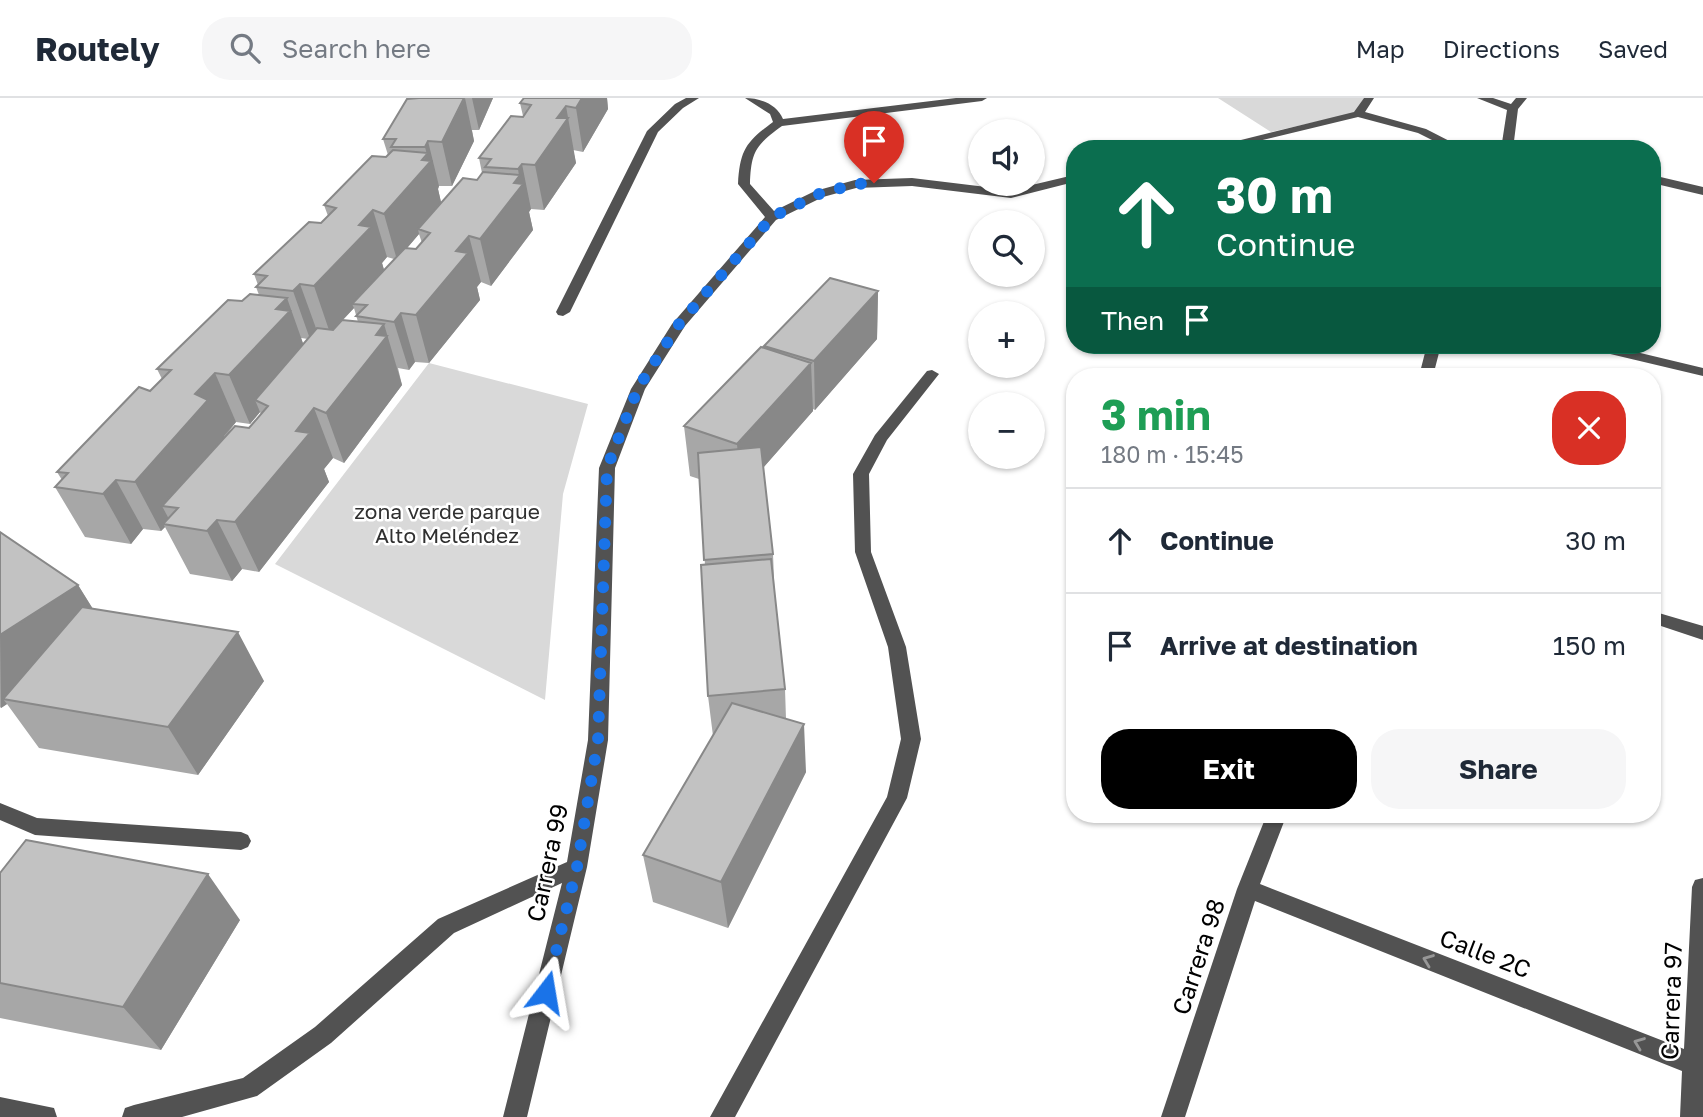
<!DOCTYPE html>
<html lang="en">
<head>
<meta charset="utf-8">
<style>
	body { margin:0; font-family:"Golos Text",sans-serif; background:#f6f6f7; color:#1f2937; height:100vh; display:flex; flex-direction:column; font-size:26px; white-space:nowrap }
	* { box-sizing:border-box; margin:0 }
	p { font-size:23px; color:#747a83 }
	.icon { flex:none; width:38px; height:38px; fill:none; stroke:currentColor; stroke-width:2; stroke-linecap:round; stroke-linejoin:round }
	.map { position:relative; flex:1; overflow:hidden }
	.details { position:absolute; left:1066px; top:270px; width:595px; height:455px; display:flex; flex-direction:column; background:#fff; border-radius:28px; box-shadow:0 2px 5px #0004 }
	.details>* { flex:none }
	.top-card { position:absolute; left:1066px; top:42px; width:595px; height:214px; border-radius:28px; box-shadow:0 2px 5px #0004; background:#0b6e4f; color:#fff; overflow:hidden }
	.tools { position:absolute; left:968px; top:21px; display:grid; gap:14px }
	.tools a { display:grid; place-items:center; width:77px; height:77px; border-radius:50%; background:#fff; box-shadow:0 2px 5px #0004; font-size:35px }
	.pin { position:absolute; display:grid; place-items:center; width:60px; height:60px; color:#fff; margin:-72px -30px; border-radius:50% 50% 50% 0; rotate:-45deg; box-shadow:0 0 7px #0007 }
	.pin .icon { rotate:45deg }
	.me { position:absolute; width:77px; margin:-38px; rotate:14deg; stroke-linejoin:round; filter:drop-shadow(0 0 5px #0008) }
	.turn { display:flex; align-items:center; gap:24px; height:147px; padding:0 35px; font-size:32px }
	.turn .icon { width:91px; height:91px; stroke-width:2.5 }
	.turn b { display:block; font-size:49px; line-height:60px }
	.then { display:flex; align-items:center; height:66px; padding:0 35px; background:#0003; gap:14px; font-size:26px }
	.round { display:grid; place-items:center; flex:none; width:74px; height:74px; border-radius:28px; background:#f6f6f7 }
	.headline { display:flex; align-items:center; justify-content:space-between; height:119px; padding:0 35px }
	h1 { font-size:42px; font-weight:700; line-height:52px; color:#1e9e55 }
	.primary-button { display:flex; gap:14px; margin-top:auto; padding:14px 35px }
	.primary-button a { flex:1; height:80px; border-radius:28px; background:#000; color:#fff; font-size:28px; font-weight:700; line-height:80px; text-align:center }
	.primary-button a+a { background:#f6f6f7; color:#1f2937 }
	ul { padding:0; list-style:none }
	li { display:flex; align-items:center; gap:21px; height:105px; padding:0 35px; border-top:2px solid #e0e1e3 }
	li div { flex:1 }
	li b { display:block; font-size:26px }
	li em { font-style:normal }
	header { display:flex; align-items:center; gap:42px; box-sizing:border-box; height:98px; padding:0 35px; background:#fff; border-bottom:2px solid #e0e1e3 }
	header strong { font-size:33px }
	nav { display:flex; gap:38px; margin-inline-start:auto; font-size:24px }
	.search { width:490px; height:63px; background:#f6f6f7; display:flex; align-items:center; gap:18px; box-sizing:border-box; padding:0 24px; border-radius:28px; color:#747a83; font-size:26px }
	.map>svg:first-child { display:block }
	.green { fill:#d9d9d9 }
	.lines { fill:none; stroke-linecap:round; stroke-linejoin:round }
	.minor { fill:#525252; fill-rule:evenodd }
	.wall { fill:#a7a7a7; fill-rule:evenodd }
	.shaded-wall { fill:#888 }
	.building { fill:#c2c2c2; stroke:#888; stroke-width:2 }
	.oneway { stroke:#979797 }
	.route { stroke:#1a73e8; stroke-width:12; stroke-dasharray:0 21.6 }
	.labels { text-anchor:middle; stroke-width:5; stroke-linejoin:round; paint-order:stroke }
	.park-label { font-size:21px; fill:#303030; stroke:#fff }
	.near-street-label { font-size:24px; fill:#000; stroke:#fff }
</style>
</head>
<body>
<header>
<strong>Routely</strong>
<div class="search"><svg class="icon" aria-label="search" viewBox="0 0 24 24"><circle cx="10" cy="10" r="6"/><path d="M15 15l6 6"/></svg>Search here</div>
<nav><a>Map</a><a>Directions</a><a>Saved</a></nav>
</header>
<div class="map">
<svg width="1703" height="1019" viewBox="0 0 1703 1019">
	<rect width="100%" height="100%" fill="#fff"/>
	<!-- green -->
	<path class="green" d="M1218,0H1364L1355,15L1271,34Z
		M429,265L588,306L563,396L545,602L275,466Z"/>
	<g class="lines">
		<!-- minor -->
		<path class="minor" d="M686,0H699L683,10L658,34L570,214L563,218L558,217L556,214L647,33L675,6Z
			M745,0C760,0 777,6 783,21L956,0H987L982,3L782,28C756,47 751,53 750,86L774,113L815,93L855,82L912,80L1011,92L1074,77V84L1011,100L912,88L856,90L823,99L776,122L685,228L645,291L615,370L608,642L587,769L527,1019H503L562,785L454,835L331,945L257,998L182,1019H122L125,1010L134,1007L243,980L315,929L438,821L567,764L588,642L599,370L631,291L672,226L765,119L738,86C740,52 746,44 773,24L770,16Z
			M1364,0H1374L1365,14L1426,31L1465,51H1450L1418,35L1358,19L1225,51H1205L1354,14Z
			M1477,0H1493L1511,6L1516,0H1527L1518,11L1513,51H1501L1507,12Z
			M1652,77L1703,89V97L1652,85Z
			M1427,247H1441L1433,278H1419Z
			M1583,247H1607L1703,270V278L1585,250Z
			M932,272L939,276L887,342L869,376L871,454L906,549L921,641L907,700L735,1019H710L887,699L901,641L888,549L855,454L853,376L875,337L927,273Z
			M1652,513L1703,528V542L1652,525Z
			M0,705L37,720L241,734L248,737L251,743L248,749L241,752L35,737L0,722Z
			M1267,716H1287L1260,786L1684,951L1692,789L1695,782L1703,780V1019H1680L1682,973L1255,803L1185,1019H1161L1237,791Z
			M0,999L54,1010L57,1019H0Z"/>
	</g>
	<!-- wall -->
	<path class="wall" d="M416,0H493L479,32H472L474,43L452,88H439L438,91L441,105L477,82L482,75L479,60L523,18L520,5L524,0H607L608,11L583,54L573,52L576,65L544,112L531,111L529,114L533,132L491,188L481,184L477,189L480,202L429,265L415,264L409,272L398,270L402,287L344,365L333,360L324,371L329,384L259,474L242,471L232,483L190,476L165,429L161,433L143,431L131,446L85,439L55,389L62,382L57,374L150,293L162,281L157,271L242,203L259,197L256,189L258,187L254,176L321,125L328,118L324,107L388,57L383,41ZM419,136L422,145L416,151L407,150ZM387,159L394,161L384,172L382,165ZM354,210L358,224L343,222ZM301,240L308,241L303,246ZM260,314L261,316L249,330L225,339L236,324L250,326Z
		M878,193L877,241L815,312L813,311V313L763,370L773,456L775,506L785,591L786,621L806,674L728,830L653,804L643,757L713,638L708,598L705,467L699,381L690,378L684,328L764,250V248Z
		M0,434L78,487L93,511L264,583L198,677L39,650L7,606L1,610L0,609Z
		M0,775L240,822L161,952L0,920Z"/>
	<!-- shaded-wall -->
	<path class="shaded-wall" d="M465,0L474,43L452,88L442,44Z
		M472,0H493L479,32Z
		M582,0H607L608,11L583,54L576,10Z
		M566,8L576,65L544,112L535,67L557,20Z
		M428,43L439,88L438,91L442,108L418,131L419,136L397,162L384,116L427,57L425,49Z
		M522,66L531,111L529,114L533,132L491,188L480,141L514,85L519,78L518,71Z
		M373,112L387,159L382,165L385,175L352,206L354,210L330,235L314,188L359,127Z
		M469,138L481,184L477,189L480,202L429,265L416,217L456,153Z
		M300,186L317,233L310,241L293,193Z
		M878,193L877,241L815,312L814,263Z
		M287,200L304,248L255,302L260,314L250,326L229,277L276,211Z
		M401,215L415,264L409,272L394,224Z
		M384,226L402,287L344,365L326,315L376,237Z
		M811,265L813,313L741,395L737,346Z
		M215,275L236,324L224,338L230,351L178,410L162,408L170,423L163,426L165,429L161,433L135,384L195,296Z
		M314,310L333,360L324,371L329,384L259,474L235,424L296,333Z
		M116,382L143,431L131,446L103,396Z
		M217,422L242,471L232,483L207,433Z
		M78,487L109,537L3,601L7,606L1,610L0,537Z
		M238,534L264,583L198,677L168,629Z
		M804,626L806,674L728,830L721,784Z
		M208,776L240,822L161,952L123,909Z"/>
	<!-- building -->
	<path class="building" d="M419,0H464L442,44L428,43L425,49H391L396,41H383L407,1Z
		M524,0H582L576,10L566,8L557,20H568L535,67L522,66L518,71L485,69L491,61L479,60L511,18L523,19L531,7L520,5Z
		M393,52L428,55L422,62L431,63L384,116L373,112L359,127L371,129L314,188L300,186L293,193L256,189L267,178L254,176L309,124L321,125L336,110L324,107L372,58L386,59Z
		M483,74L520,77L514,85L523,86L480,141L469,138L456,153L468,155L416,217L401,215L394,224L356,218L367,207L352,206L405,150L416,151L430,135L418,131L463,80L477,82Z
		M830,180L878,193L814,263L764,248Z
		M250,196L287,200L276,211L290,213L229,277L215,275L195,296L208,302L135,384L116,382L103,396L55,389L68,375L57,374L139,289L150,293L171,272L157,271L228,202L242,203Z
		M342,222L384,226L376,237L387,238L326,315L314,310L296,333L310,335L235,424L217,422L207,433L163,426L178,410L162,408L235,328L249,330L268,308L255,302L317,230L333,232Z
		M761,249L811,265L737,346L684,328Z
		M761,349L773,456L704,462L698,355Z
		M0,434L78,487L0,537Z
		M771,461L785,591L708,598L701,467Z
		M82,509L238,534L168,629L3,601Z
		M732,605L804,626L721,784L643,757Z
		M26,742L208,776L123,909L0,885V775Z"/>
	<!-- one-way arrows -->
	<defs><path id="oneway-chevron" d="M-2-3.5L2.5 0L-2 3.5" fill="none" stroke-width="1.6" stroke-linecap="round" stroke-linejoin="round" transform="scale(1.75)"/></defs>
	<g class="oneway">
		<use href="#oneway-chevron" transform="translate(1428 862) rotate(-159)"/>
		<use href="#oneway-chevron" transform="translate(1639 945) rotate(-159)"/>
	</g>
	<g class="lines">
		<!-- route -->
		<path class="route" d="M546,894L577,769L598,642L607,370L638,290L679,226L772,119L819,96L855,86L874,85"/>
	</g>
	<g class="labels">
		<!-- park labels -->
		<g class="park-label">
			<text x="447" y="421">zona verde parque<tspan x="447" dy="24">Alto Meléndez</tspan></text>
		</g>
		<!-- near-street labels -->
		<g class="near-street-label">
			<text transform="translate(548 765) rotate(-78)" y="8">Carrera 99</text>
			<text transform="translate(1485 856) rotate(21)" y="8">Calle 2C</text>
			<text transform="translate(1199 859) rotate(-72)" y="8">Carrera 98</text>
			<text transform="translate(1672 903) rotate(-88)" y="8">Carrera 97</text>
		</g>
	</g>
</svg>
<div class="tools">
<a><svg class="icon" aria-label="sound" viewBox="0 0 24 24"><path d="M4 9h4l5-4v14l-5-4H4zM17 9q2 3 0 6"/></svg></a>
<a><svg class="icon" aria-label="search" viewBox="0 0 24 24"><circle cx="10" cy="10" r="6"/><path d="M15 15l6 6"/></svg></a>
<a>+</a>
<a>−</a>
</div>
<div class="pin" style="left:874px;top:85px;background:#d93025"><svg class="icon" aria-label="arrive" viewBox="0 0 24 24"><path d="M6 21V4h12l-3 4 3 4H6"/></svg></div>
<svg class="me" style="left:546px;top:894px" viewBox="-20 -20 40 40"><path d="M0-17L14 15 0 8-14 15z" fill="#1a73e8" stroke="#fff" stroke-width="4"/></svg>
<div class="top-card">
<div class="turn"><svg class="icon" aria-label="ahead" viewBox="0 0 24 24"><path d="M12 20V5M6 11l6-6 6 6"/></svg><div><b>30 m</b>Continue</div></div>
<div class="then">Then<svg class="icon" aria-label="arrive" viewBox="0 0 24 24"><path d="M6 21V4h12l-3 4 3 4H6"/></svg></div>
</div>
<section class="details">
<div class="headline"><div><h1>3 min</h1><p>180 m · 15:45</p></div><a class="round" style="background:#d93025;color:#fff"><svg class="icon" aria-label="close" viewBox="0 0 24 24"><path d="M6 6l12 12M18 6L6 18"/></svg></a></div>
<ul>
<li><svg class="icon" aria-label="ahead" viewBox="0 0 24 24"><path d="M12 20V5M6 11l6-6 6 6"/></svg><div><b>Continue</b></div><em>30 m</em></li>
<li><svg class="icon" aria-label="arrive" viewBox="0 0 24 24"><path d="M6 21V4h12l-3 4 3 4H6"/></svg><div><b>Arrive at destination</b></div><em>150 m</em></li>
</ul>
<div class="primary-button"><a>Exit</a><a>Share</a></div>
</section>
</div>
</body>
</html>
